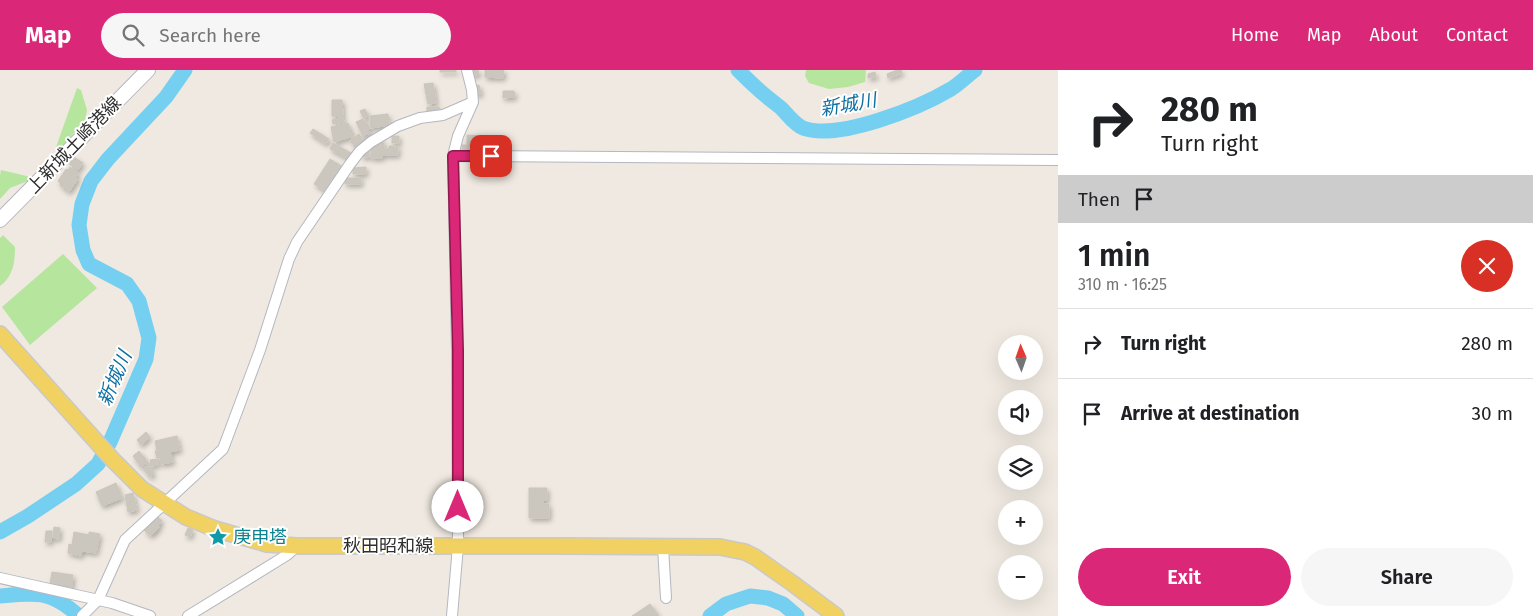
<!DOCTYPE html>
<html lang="en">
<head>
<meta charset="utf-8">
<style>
	body { margin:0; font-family:"Fira Sans","Noto Sans JP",sans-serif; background:#f6f6f6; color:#202124; height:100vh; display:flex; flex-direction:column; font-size:19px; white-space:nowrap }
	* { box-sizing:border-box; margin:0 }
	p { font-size:16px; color:#757577 }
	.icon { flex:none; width:28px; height:28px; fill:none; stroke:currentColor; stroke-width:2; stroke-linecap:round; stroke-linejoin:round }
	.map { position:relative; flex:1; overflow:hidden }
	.sheet { display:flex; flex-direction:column; background:#fff; width:475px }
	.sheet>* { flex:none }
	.guide { background:#fff; color:#202124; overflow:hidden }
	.needle { width:32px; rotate:358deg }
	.fabs { position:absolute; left:998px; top:265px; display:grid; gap:10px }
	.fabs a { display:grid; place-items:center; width:45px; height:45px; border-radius:50%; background:#fff; box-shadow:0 5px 20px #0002; font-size:25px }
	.pin { position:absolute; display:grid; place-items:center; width:42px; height:42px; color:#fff; margin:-21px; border-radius:10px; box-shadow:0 2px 8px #0006 }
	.me { position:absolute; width:55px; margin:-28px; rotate:0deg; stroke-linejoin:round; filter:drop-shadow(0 0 4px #0008) }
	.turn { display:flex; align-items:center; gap:18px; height:105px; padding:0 20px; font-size:22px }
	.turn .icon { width:65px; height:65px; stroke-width:2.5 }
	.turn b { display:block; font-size:35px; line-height:42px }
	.then { display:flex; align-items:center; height:48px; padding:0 20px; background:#0003; gap:10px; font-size:19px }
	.round { display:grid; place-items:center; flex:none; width:52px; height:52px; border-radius:26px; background:#f6f6f6 }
	.overview { display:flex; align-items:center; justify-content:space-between; height:85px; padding:0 20px }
	h1 { font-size:30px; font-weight:600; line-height:38px }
	.primary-button { display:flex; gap:10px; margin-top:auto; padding:10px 20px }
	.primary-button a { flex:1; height:58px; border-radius:30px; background:#db2777; color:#fff; font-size:20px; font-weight:600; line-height:58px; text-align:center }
	.primary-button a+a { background:#f6f6f6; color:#202124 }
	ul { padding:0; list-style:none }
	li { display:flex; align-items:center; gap:15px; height:70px; padding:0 20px; border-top:1px solid #e0e0e0 }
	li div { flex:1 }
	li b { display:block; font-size:19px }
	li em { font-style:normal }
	header { display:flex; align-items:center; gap:30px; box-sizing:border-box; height:70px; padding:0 25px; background:#db2777; color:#fff }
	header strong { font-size:24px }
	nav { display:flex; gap:28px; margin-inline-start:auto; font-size:18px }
	.search { width:350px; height:45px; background:#f6f6f6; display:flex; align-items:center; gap:12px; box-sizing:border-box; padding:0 18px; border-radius:28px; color:#757577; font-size:19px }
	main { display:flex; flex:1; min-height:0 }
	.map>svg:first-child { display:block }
	.green { fill:#b6e59e }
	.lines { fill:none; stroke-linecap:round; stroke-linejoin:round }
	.river { stroke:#75cff0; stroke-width:15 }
	.building { fill:#cbc7bf; stroke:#cbc5ba; filter:url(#shadow) }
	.minor-casing { stroke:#b4b7c1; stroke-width:12 }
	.secondary-casing { stroke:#b4b7c1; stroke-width:16 }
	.primary-casing { stroke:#c9c9c9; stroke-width:18 }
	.minor { stroke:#fff; stroke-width:10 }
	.secondary { stroke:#fff; stroke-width:14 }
	.primary { stroke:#f2d163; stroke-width:15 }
	.route-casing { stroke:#8e194d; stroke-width:12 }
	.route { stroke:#db2777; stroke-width:9 }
	.labels { text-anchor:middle; stroke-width:4; stroke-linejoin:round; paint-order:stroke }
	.street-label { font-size:18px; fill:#2e2e2e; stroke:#fff }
	.culture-label { font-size:18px; fill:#0d838f; stroke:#fff; text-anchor:start }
	.water-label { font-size:19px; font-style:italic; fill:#0d6fa3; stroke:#fff }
</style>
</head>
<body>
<header>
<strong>Map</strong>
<div class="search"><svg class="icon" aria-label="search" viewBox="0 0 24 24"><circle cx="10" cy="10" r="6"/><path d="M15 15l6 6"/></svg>Search here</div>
<nav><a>Home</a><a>Map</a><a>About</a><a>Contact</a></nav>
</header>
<main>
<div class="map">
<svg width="1058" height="546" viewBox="0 0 1058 546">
	<defs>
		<filter id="shadow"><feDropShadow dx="2" dy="3" stdDeviation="2.5" flood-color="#0004"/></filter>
	</defs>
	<rect width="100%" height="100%" fill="#efe9e1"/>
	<!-- green -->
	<path class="green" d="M806,0H866L865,12L848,17L829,19L809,13L805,6Z
		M77,18L81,20L87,40L85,51L57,81L55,80Z
		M1,100L31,107L28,111L10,118L0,129V105Z
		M3,165L15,177C15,192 13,207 0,216V168Z
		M63,184L97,218L30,275L2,237Z"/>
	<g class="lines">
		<!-- river -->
		<path class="river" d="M738,0C747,9 756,18 766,26C771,30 776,34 781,38C788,45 794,54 803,58C838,71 919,38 951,19C959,14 967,6 975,0
			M0,462L28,446L76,414L98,394L110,372L146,289L149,268L139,231L127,214L89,194L83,180L79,155L82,134L91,111L108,89L166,27L185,0
			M0,526C36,523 50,520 79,546
			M710,546L726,534L750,526L768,528L783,534L797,546"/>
	</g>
	<!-- building -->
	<path class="building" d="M440,0H456V2H440Z
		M471,0H478L479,4L472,6Z
		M485,0H504L503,8L485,7Z
		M897,0H901L902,3L888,8L887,4Z
		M875,2L876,7L868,8V4Z
		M433,13L436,33L428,34L424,14Z
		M479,15L481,24L476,25L474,16Z
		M503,21H514L515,27L503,28Z
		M332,30H342L343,46H332Z
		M427,37H439L440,44H427Z
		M365,39L368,46L364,49L360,41Z
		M388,44L389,55L371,58L370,46Z
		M343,47L344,52L333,54L332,50Z
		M363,49L365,54L367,53L370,59L368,60L370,63L363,66L356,52Z
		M348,53L351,62H353L354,66L334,72L331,57Z
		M313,59L329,69L326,74L310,63Z
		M359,64L363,71L355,77L350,70Z
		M467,65L481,66L480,81H462V75H467Z
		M392,66H399V73H392Z
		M377,69H382V73H384V79H389V76H394V78H397L398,75V85H382V88H371V76H377Z
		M333,73L351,83L347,88L330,79Z
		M369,79V87H362V82Z
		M74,87L83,93L78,100L69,94Z
		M330,89L343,97L327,122L314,114Z
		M70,97L78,103L76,107L78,109L69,122L60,115L61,114L58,111L66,99L68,100Z
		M366,97V104H353V98Z
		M345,108H361V114H345Z
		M146,362L150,367L141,375L137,370Z
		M177,366L180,380L170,382L173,392L161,394L160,388H157L155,381H157L155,371Z
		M139,381L148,392L141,397L133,386Z
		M157,389L158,395L151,396L150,390Z
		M148,395L154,404L150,407L143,398Z
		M116,413L122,428L102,436L96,422Z
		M529,418H547V430H543V434H549V448H529Z
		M133,423L137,440L128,442L125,425Z
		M157,446L162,451L158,456L160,457L151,466L144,460Z
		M54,457L60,458L59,469L53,468Z
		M188,458L193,460L190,467L185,465Z
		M46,461H52L51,472H45Z
		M74,462L89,465V462L100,464L96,483L82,481L81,486L68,483L69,474L72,475Z
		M52,502L73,505L72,517L50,514Z
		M650,534L659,546H632Z"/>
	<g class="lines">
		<!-- minor casing -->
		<g class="minor-casing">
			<path id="minor" d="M453,86L1058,90
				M663,477L666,528
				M0,508L112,533L150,546
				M82,546L98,530L125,470L223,379L260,280L289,189L297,172L350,94L360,81L371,72L398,56L420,48L443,45L473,32
				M188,546L287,485L297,476
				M452,546L458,476L457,281L453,86L458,66L473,32L472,20L467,0"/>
		</g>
		<!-- secondary casing -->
		<g class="secondary-casing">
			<path id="secondary" d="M0,150L148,0"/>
		</g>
		<!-- primary casing -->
		<g class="primary-casing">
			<path id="primary" d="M0,264L112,389L142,419L186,447L215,459L267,474L297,476H559L720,477L745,482L755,487L792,513L836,546"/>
		</g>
		<!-- minor -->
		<use href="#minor" class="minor"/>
		<!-- secondary -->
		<use href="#secondary" class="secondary"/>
		<!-- primary -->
		<use href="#primary" class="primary"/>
	</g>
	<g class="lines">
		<!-- route casing -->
		<g class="route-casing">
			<path id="route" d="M458,437V281L453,86H491"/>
		</g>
		<!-- route -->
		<use href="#route" class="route"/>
	</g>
	<!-- icons -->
	<defs>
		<g id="sight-bare" transform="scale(1.5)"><path d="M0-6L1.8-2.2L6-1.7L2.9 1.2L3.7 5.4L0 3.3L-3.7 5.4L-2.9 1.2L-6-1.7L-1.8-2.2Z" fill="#0f9aa8" stroke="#fff" stroke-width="2.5" paint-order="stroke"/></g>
	</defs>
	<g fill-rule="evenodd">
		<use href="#sight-bare" x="218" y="467"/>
	</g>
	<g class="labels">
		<!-- street labels -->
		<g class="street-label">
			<text transform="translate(74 75) rotate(-46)" y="6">上新城土崎港線</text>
			<text x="388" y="482">秋田昭和線</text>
		</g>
		<!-- culture labels -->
		<g class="culture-label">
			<text x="233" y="473">庚申塔</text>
		</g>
		<!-- water labels -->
		<g class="water-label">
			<text transform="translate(848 34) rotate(-10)" y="7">新城川</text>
			<text transform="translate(114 308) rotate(-67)" y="7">新城川</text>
		</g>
	</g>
</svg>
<div class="fabs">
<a><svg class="needle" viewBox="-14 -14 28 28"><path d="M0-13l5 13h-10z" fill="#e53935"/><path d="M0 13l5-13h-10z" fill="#757577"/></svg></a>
<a><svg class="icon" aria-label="sound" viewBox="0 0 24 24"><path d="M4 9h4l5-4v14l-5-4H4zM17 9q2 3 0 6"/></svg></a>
<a><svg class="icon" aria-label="layers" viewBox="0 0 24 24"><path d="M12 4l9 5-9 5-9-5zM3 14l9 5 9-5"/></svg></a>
<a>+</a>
<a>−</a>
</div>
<div class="pin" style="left:491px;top:86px;background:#d93025"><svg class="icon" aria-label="arrive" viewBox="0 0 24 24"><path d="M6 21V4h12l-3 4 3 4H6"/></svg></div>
<svg class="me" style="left:458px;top:437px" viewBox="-20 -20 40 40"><circle r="19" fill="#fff"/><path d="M0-13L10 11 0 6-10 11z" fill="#db2777"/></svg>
</div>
<section class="sheet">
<div class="guide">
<div class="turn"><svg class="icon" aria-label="right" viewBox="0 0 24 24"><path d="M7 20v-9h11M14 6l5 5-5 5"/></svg><div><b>280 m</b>Turn right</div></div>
<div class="then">Then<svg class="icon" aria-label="arrive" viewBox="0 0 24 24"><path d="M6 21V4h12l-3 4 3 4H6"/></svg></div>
</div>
<div class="overview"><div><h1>1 min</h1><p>310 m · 16:25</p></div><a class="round" style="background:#d93025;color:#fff"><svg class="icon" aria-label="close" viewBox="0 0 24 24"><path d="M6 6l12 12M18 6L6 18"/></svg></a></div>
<ul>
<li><svg class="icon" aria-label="right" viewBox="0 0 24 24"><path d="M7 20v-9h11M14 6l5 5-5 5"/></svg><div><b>Turn right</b></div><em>280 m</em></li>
<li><svg class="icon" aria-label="arrive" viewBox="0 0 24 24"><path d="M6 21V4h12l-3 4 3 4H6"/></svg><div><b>Arrive at destination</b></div><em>30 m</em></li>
</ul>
<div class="primary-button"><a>Exit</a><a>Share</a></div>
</section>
</main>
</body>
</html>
